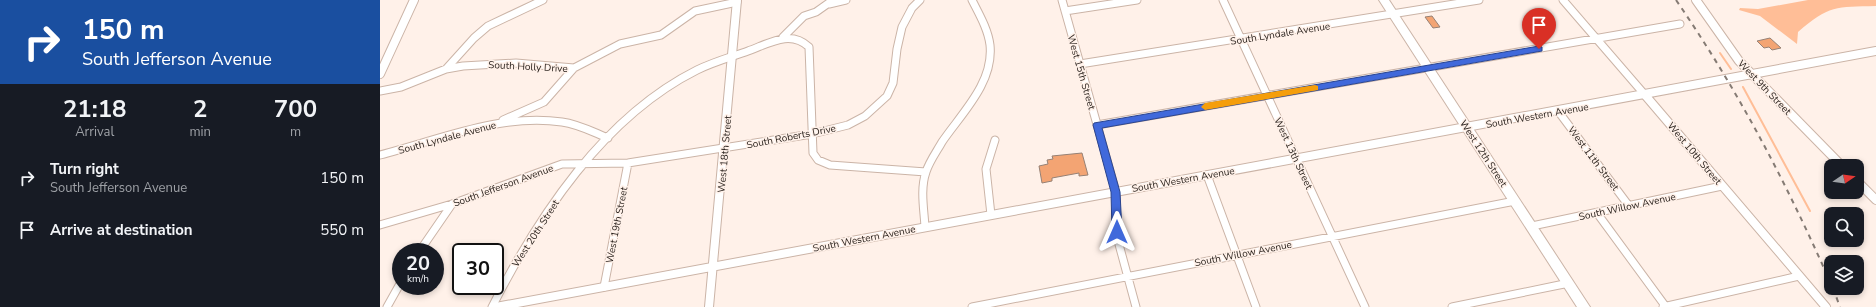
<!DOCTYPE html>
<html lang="en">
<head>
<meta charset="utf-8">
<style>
	body { margin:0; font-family:"Nunito Sans",sans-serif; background:#20242c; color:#f1f3f6; height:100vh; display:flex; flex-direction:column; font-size:15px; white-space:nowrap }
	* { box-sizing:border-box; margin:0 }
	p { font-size:13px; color:#9ea1a6 }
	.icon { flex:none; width:22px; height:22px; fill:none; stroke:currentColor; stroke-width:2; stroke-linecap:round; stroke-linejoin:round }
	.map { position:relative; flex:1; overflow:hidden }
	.sheet { display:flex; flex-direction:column; background:#171b24; width:380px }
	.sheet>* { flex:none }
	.hud { background:#1a4fa0; color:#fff; overflow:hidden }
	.needle { width:26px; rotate:77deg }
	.controls { position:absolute; left:1444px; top:159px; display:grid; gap:8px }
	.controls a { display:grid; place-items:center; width:40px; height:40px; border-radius:8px; background:#171b24; box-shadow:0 2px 6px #0003; font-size:20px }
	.speed { position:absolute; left:12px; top:243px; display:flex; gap:8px; font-size:20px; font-weight:700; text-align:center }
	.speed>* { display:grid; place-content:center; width:52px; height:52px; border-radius:50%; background:#171b24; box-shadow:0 2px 6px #0003; line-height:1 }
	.speed small { font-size:10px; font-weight:400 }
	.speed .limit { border:2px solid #111; border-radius:6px; background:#fff; color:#111 }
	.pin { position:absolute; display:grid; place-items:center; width:34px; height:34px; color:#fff; margin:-41px -17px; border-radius:50% 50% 50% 0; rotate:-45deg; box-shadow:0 0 4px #0007 }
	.pin .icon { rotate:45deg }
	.me { position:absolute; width:44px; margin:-22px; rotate:0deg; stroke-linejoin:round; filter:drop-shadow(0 0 3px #0008) }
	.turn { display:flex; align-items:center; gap:14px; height:84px; padding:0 16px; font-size:18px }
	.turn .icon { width:52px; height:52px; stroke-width:2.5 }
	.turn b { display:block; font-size:28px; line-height:34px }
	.eta { display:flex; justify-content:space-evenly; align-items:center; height:68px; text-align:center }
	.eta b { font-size:24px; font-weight:700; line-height:28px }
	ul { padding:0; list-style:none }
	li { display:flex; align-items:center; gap:12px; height:52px; padding:0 16px }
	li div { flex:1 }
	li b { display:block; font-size:15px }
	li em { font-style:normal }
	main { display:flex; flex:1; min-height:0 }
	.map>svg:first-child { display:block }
	.water { fill:#ffbe97 }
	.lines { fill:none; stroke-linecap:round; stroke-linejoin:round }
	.stream { stroke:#ffbe97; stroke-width:2 }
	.building { fill:#f3a473; stroke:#968175 }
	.minor-casing { stroke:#cbb4a7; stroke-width:9 }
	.tertiary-casing { stroke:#cbb4a7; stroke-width:10 }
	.primary-casing { stroke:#cbb4a7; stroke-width:2 }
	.minor { stroke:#fff; stroke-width:7 }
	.tertiary { stroke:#fff; stroke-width:8 }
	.primary { fill:#fff; fill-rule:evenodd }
	.rail { stroke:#857b74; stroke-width:2; stroke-dasharray:5 5; stroke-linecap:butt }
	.route { fill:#4069db; stroke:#2a448e }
	.slow { fill:#f59e0b }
	.labels { text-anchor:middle; stroke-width:3; stroke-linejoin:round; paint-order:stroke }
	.street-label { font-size:10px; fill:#261e19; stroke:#fff1e9 }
</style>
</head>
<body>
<main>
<section class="sheet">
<div class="hud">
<div class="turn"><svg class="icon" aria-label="right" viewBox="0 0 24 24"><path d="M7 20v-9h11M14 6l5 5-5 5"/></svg><div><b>150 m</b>South Jefferson Avenue</div></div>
</div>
<div class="eta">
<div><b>21:18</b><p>Arrival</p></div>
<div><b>2</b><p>min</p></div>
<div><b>700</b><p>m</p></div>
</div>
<ul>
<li><svg class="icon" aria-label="right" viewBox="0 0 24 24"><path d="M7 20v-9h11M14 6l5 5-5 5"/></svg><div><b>Turn right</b><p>South Jefferson Avenue</p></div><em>150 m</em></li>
<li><svg class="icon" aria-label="arrive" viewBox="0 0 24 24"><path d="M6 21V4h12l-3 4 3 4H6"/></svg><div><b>Arrive at destination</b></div><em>550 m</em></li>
</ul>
</section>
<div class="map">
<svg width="1496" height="307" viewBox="0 0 1496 307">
	<rect width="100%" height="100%" fill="#fff1e9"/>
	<!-- water -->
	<path class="water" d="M1428,0H1496V6C1456,7 1449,5 1418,32L1417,44L1380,16L1359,10L1360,8L1378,9Z"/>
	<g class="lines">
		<!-- stream -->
		<path class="stream" d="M1340,53L1351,69
			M1363,87L1430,211"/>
	</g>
	<!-- building -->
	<path class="building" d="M1052,16L1060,27L1053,28L1045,17Z
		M1390,38L1401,48L1392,50L1389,47L1384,48L1377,41Z
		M702,153L708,175L699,176V173L672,178V181L662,183L659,166L668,164L667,160L673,159L672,156Z"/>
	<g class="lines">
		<!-- minor casing -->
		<g class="minor-casing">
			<path id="minor" d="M682,0L736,192L737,237L756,307
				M843,0L985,307
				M1183,0L1265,95
				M449,4L466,0
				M685,11L757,0
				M403,37L424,16L436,12L453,0
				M700,64L1099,0
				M66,69L94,38L108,26L163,0
				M0,91L21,87L66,69L83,66L136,63L194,68L240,44L281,35L315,11L357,2
				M1178,111L1249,206
				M123,120L164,102L194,68
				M717,125L1300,24
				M0,155C59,140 120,113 182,122C198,124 213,132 228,138
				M827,175L876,307
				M1217,213L1286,307
				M611,215L606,169L615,140
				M0,225L72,204L182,164L248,163L432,134L468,125L485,116L507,96L513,83L517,49L522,27L532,8L540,0
				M1152,226L1342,186
				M545,227C544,209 540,189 546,172C549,162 557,151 562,142C581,114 614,83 610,45C608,29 599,14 592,0
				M39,252L72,204
				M224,287L248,163
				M7,307L21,282
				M112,307C158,217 223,117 317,70C333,62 351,57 368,51C388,44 410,29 429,47L433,153L438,160L450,165L546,172
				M592,307L1135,201
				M1072,307L1189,283
				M1283,307L1419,276"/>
		</g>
		<!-- tertiary casing -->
		<g class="tertiary-casing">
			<path id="tertiary" d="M1316,0L1359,61L1462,166
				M0,74L34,0
				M1265,95L1446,307
				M1477,181L1496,200
				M116,307L1496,51
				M329,307L357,0"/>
		</g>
		<!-- primary casing -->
		<g class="primary-casing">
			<path id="primary" d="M999,0H1009L1210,307H1197Z"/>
		</g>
		<!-- minor -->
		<use href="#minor" class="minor"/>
		<!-- tertiary -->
		<use href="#tertiary" class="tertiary"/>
		<!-- primary -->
		<use href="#primary" class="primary"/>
		<!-- rail -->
		<path class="rail" d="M1296,0C1358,90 1407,184 1451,284
			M1453,288L1460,307"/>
	</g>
	<!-- route -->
	<path class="route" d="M1159,46L1162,47V51L722,128L740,192L742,232L737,236L732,232L731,192L713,125L714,123Z"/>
	<!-- slow -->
	<path class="slow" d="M935,85L938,86V90L825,110L821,107L825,103Z"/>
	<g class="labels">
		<!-- street labels -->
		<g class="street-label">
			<text transform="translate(900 33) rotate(-9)" y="4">South Lyndale Avenue</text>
			<text transform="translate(148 66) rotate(3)" y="4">South Holly Drive</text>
			<text transform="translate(702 72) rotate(74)" y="4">West 15th Street</text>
			<text transform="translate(1385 87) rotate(46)" y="4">West 9th Street</text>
			<text transform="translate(1157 115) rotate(-10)" y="4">South Western Avenue</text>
			<text transform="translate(411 136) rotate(-11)" y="4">South Roberts Drive</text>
			<text transform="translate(67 137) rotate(-15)" y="4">South Lyndale Avenue</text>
			<text transform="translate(914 153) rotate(65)" y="4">West 13th Street</text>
			<text transform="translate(1104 153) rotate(57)" y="4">West 12th Street</text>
			<text transform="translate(1315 153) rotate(50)" y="4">West 10th Street</text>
			<text transform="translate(344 154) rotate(-85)" y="4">West 18th Street</text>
			<text transform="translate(1214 158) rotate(53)" y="4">West 11th Street</text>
			<text transform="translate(803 179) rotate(-10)" y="4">South Western Avenue</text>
			<text transform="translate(123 185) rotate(-20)" y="4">South Jefferson Avenue</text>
			<text transform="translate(1247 206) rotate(-12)" y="4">South Willow Avenue</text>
			<text transform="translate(236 225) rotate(-79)" y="4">West 19th Street</text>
			<text transform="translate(155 233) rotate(-57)" y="4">West 20th Street</text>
			<text transform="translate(484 238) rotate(-11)" y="4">South Western Avenue</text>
			<text transform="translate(863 253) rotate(-11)" y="4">South Willow Avenue</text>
		</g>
	</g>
</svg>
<div class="controls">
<a><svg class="needle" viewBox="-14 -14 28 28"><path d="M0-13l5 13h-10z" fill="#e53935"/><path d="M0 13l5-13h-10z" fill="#9ea1a6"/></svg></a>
<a><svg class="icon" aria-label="search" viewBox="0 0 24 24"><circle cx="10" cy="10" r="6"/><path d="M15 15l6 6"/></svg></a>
<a><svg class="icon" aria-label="layers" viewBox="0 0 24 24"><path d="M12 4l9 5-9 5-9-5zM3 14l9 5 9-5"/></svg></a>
</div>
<div class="speed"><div>20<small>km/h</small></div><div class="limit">30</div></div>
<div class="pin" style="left:1159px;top:49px;background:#d93025"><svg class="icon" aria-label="arrive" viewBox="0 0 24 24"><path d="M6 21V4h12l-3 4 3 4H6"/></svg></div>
<svg class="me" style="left:737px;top:232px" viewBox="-20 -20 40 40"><path d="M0-17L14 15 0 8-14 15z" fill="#4069db" stroke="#fff" stroke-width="4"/></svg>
</div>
</main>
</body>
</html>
